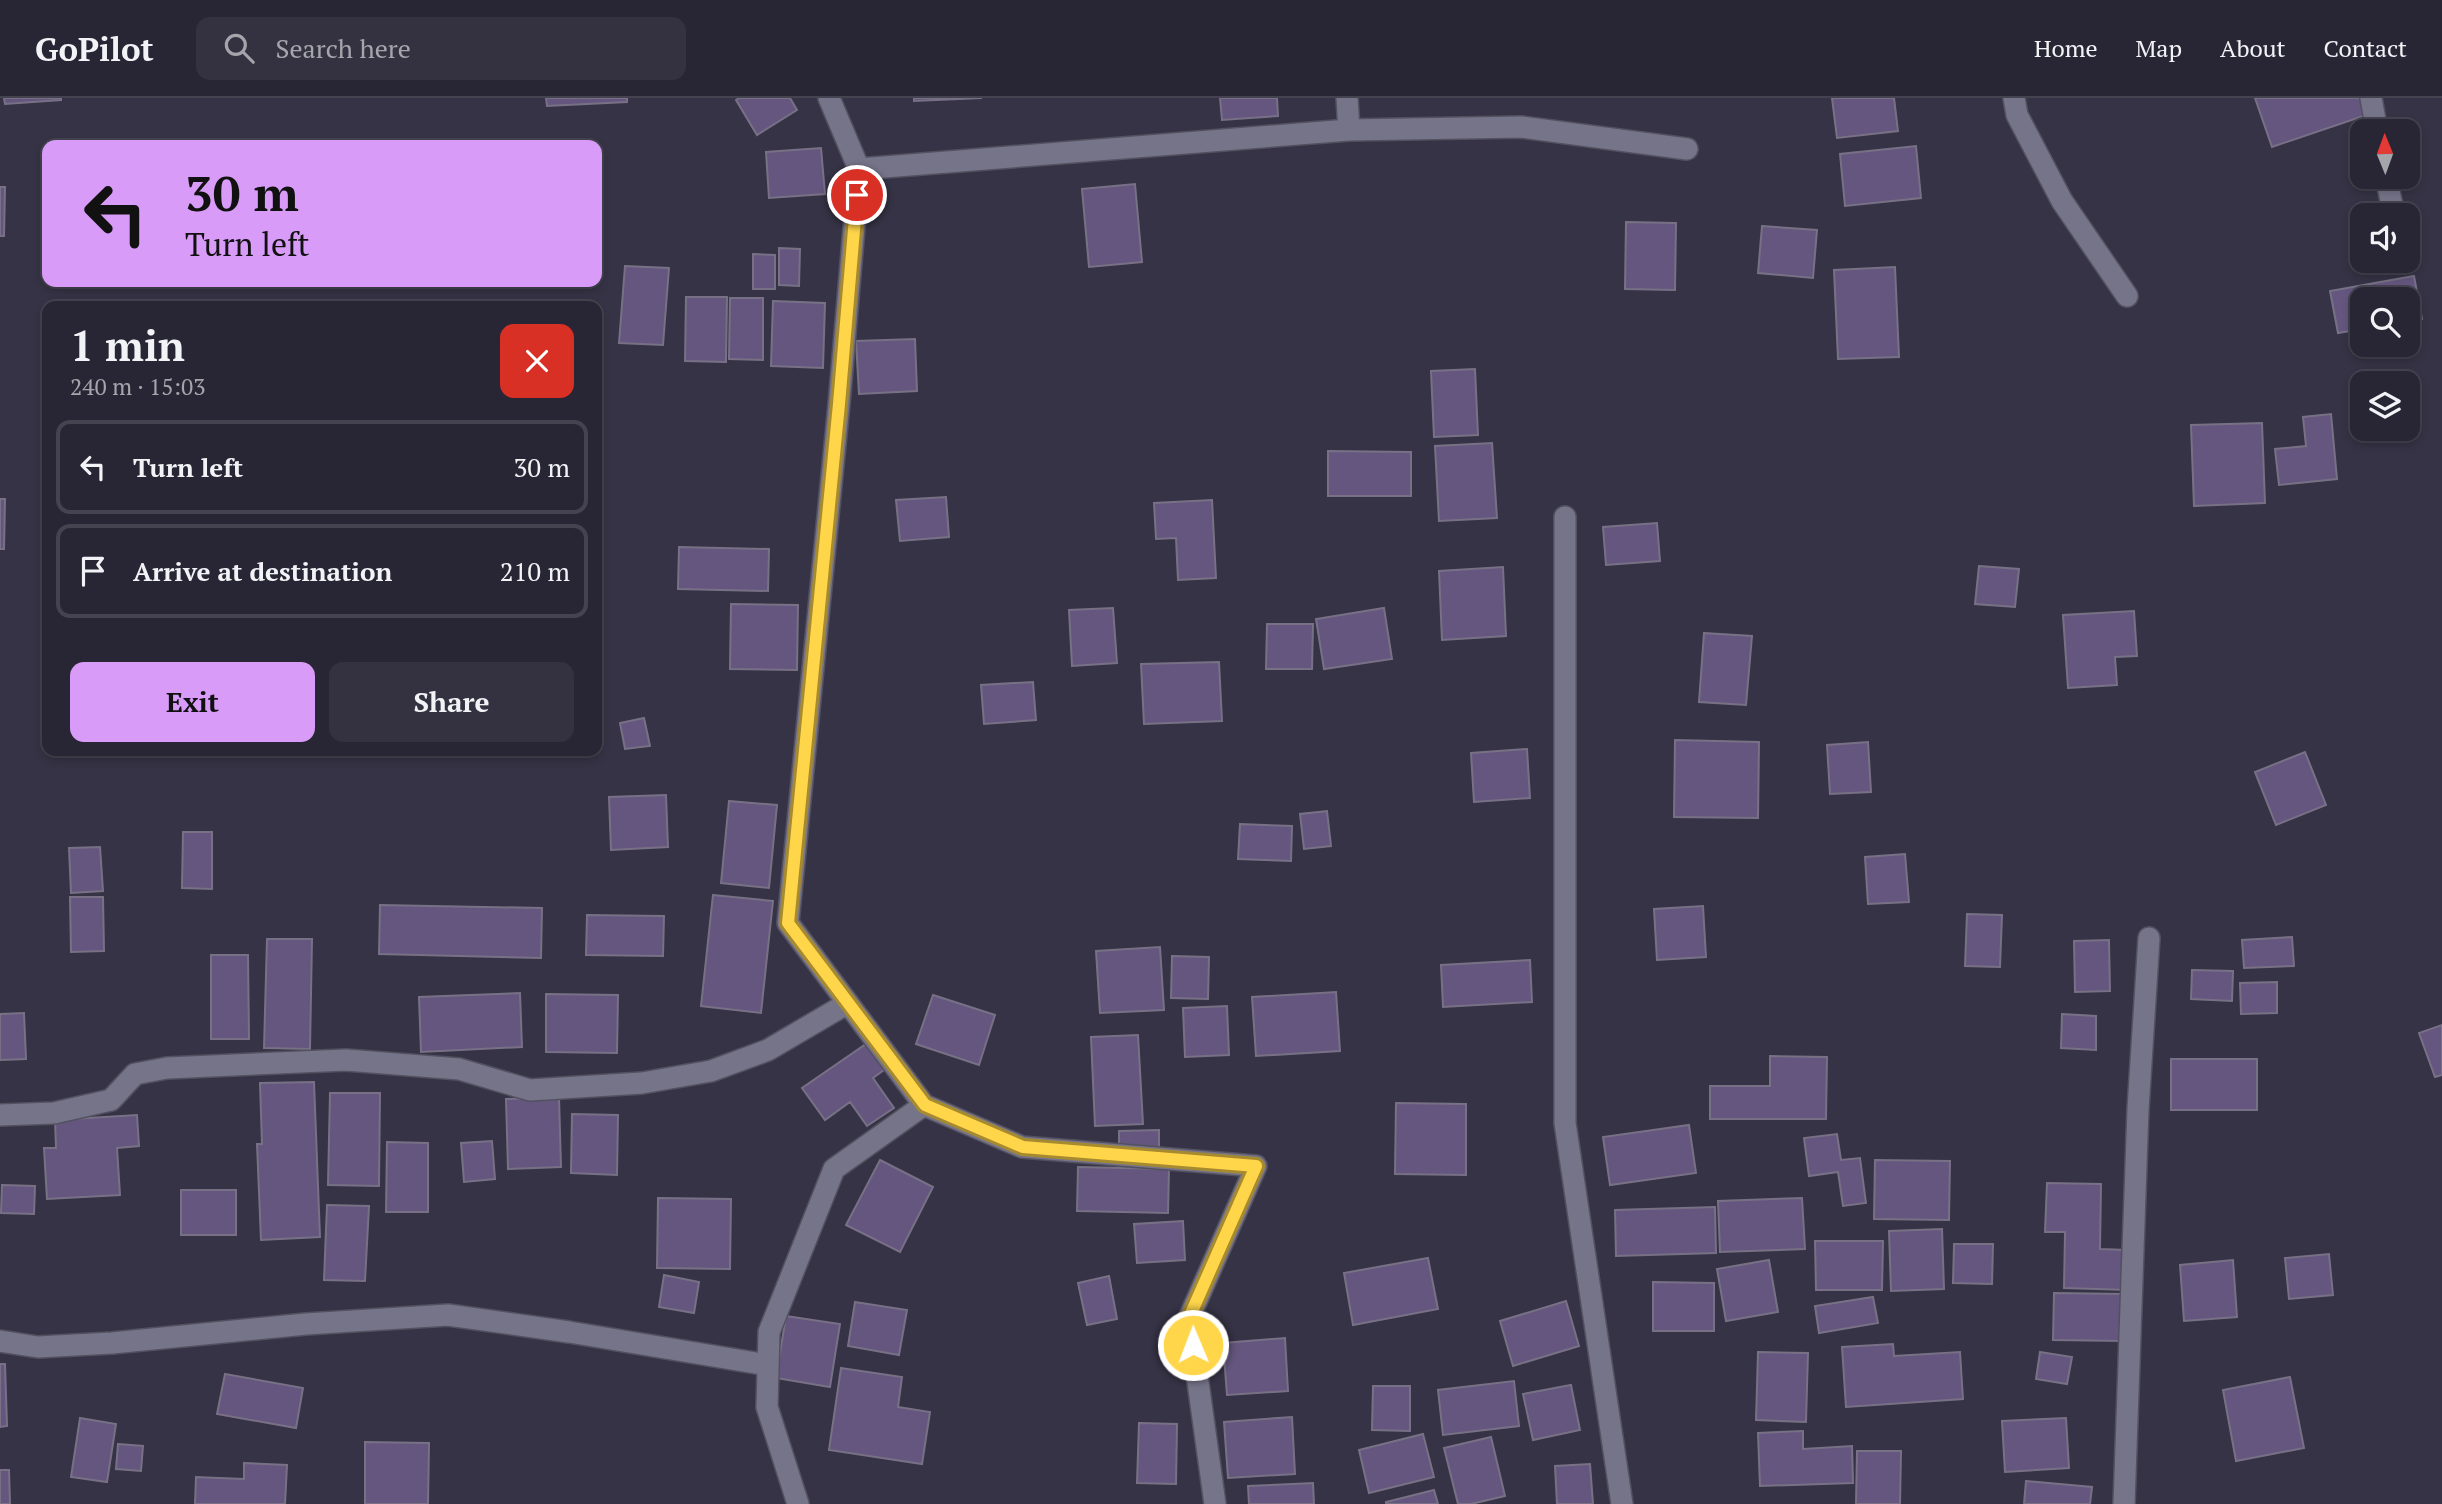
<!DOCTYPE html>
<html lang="en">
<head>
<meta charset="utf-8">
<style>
	body { margin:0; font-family:"PT Serif",serif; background:#343240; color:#f1f3f6; height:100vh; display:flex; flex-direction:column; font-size:26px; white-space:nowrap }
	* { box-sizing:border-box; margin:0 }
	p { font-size:23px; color:#a5a5ac }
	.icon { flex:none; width:38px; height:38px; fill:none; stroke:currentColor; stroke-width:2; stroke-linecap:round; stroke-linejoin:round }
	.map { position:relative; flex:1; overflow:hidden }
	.sheet { position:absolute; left:42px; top:203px; width:560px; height:455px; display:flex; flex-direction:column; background:#282634; border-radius:14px; box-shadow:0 4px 10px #0003,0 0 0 2px #44434f }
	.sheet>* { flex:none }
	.top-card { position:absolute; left:42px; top:42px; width:560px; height:147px; border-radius:14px; box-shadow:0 4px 10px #0003,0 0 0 2px #44434f; background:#d89bf8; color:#111; overflow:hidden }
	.needle { width:46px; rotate:359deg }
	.tools { position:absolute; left:2350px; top:21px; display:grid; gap:14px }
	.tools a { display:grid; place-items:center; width:70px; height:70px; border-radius:14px; background:#282634; box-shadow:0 4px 10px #0003,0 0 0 2px #44434f; font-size:35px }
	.pin { position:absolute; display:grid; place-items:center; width:60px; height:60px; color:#fff; margin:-30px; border:4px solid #fff; border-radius:50%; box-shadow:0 2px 7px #0007 }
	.me { position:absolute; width:77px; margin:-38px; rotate:359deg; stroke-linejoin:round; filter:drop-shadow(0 0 5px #0008) }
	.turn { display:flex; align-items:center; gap:24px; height:147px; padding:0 28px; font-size:32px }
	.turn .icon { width:91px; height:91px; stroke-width:2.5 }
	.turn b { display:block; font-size:49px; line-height:60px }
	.round { display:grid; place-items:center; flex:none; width:74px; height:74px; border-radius:14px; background:#343240 }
	.summary { display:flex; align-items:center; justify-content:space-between; height:119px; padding:0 28px }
	h1 { font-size:42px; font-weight:800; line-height:52px }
	.cta { display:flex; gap:14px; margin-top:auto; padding:14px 28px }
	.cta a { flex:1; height:80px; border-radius:14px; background:#d89bf8; color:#111; font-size:28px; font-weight:800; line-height:80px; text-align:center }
	.cta a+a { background:#343240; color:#f1f3f6 }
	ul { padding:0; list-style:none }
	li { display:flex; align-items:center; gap:21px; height:94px; margin:0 14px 10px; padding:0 14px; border:4px solid #44434f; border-radius:14px }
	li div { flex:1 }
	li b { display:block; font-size:26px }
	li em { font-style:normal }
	header { display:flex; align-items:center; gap:42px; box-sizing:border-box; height:98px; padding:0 35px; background:#282634; border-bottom:2px solid #44434f }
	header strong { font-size:33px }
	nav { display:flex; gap:38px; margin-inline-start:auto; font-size:24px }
	.search { width:490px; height:63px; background:#343240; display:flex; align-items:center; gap:18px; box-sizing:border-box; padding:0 24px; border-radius:14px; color:#a5a5ac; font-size:26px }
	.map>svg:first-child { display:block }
	.building { fill:#64567e; stroke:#787186; stroke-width:2 }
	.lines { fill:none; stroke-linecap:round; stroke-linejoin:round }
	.minor-casing { stroke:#535160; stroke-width:24 }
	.minor { stroke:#767489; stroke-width:21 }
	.route-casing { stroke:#a68a30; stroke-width:18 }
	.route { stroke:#ffd54a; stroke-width:12 }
</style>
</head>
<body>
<header>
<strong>GoPilot</strong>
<div class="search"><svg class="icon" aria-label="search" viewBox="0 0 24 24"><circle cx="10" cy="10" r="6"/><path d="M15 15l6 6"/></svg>Search here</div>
<nav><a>Home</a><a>Map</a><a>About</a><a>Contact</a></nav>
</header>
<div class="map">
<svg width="2442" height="1406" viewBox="0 0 2442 1406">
	<rect width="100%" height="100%" fill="#353345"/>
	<!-- building -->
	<path class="building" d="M4,0H61V2L5,6Z
		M546,0H627V4L547,8Z
		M739,0H790L797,12L757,37L736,2Z
		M914,0H982L914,3Z
		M1220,0H1277L1278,18L1222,22Z
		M1832,0H1894L1898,33L1837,40Z
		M2255,0H2377L2381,12L2272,49Z
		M1916,48L1921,100L1845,108L1840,56Z
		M821,50L825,96L769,100L766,54Z
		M1135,86L1142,164L1089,169L1082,91Z
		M0,89H5L4,138H0Z
		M1626,124L1676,125L1675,192L1625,191Z
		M1762,128L1817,132L1813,180L1758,175Z
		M779,150L800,151L799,188L779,187Z
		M753,156L775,157V191H753Z
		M625,168L669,170L663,247L619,245Z
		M1895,169L1899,259L1838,261L1834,172Z
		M2414,178L2422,221L2408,223V201H2362V231L2338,235L2330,193Z
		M686,199H727L726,264L685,263Z
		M730,200H763V262L729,261Z
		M773,203L825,205L823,270L771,268Z
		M915,241L917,293L859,296L856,243Z
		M1475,271L1478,337L1434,339L1431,273Z
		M2331,316L2337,381L2279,387L2275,351L2306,348L2303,319Z
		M2262,325L2265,405L2194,408L2191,327Z
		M1492,345L1497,420L1439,423L1435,348Z
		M1328,353L1411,354V398H1328Z
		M946,399L949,439L900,443L896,402Z
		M0,401H5L4,451H0Z
		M1212,402L1216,480L1178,482L1176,440L1156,441L1154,405Z
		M1657,425L1660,463L1606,467L1603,429Z
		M679,449L769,451L768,493L678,491Z
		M1979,468L2019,471L2015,509L1975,506Z
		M1503,469L1506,538L1442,542L1439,473Z
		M731,506L798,507L797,572L730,571Z
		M1113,510L1117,565L1072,568L1069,512Z
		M1384,510L1392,561L1324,571L1316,521Z
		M2134,513L2137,558L2115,559L2117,587L2068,590L2063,517Z
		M1267,526H1313L1312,571H1266Z
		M1704,535L1752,538L1746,607L1699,604Z
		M1219,564L1222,623L1144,626L1141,566Z
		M1033,584L1036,622L984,626L981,587Z
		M644,620L650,648L625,651L620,625Z
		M1675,642L1759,644L1758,720L1674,719Z
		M1868,644L1871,694L1830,696L1827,647Z
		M1527,651L1530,700L1474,704L1471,655Z
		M2305,654L2326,707L2276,727L2255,674Z
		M666,697L668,749L611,752L609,699Z
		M729,703L777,707L769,790L721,785Z
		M1327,713L1331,748L1304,751L1300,716Z
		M1240,726L1292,728L1291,763L1238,761Z
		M183,734H212V791L182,790Z
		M100,749L103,793L71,795L69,750Z
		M1905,756L1909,804L1868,806L1865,759Z
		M713,797L773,803L761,915L701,908Z
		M70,799H103L104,853L71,854Z
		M380,807L542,810L541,860L379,856Z
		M1703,808L1706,859L1657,862L1654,811Z
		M1967,816L2002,817L2000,869L1965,868Z
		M587,817L664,818L663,858L586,857Z
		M2292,839L2294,868L2244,870L2242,842Z
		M267,841H312L310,951L264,950Z
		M2109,842L2110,893L2075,894L2074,843Z
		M1160,849L1164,912L1100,915L1096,853Z
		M211,857H248L249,941H211Z
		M1172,858L1209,859L1208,901L1171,900Z
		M1530,862L1532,904L1443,909L1441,867Z
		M2192,872L2233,873L2232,903L2191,901Z
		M2277,884V915L2241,916L2240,885Z
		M1336,894L1340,953L1256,958L1252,899Z
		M520,895L522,949L421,954L419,899Z
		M546,896L618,897L617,955L546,954Z
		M933,897L995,917L979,967L916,946Z
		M1227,908L1229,957L1185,959L1183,910Z
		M24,915L26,961L0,962V916Z
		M2062,916L2096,918V952L2061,950Z
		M2442,927V977L2435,979L2419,935Z
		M1138,937L1143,1026L1095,1028L1091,939Z
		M866,946L884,972L873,980L894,1010L867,1028L850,1004L825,1022L802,990Z
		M1770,958L1827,959L1826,1021H1710V988H1770Z
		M2171,961H2257V1012H2171Z
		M314,984L320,1139L261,1142L257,1046H262L260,985Z
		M330,995H380L379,1088L328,1087Z
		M559,999L561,1069L508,1071L506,1001Z
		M1396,1005L1466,1006V1077L1395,1076Z
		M572,1016L618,1017L617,1077L571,1075Z
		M137,1017L139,1048L117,1050L120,1097L47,1101L44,1050H56L55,1022Z
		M1689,1027L1696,1075L1610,1087L1603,1039Z
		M1159,1032V1053H1119V1033Z
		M1837,1036L1841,1062L1860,1060L1866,1105L1843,1108L1838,1074L1809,1078L1804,1040Z
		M492,1043L495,1081L464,1084L461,1045Z
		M387,1044L428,1045V1114H386Z
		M880,1062L933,1089L900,1154L846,1127Z
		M1875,1062L1950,1063L1949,1122L1874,1121Z
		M1078,1069L1169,1071L1168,1115L1077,1113Z
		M2047,1085L2101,1086L2100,1151L2127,1152V1192L2064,1190L2065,1134H2045Z
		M2,1087L35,1088L34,1116L1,1115Z
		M181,1092H236V1137H181Z
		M658,1100L731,1101L730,1171L657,1170Z
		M1802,1100L1805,1151L1720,1154L1718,1103Z
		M327,1107L369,1108L365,1183L324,1182Z
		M1715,1109L1716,1155L1616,1158L1615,1112Z
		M1183,1123L1185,1162L1137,1165L1134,1126Z
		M1942,1131L1944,1191L1891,1193L1889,1133Z
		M1815,1143H1883L1882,1192H1816Z
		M1954,1146H1993L1992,1186L1953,1185Z
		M2329,1156L2333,1197L2289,1201L2285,1160Z
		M1428,1160L1438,1211L1353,1227L1344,1175Z
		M1769,1162L1778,1214L1726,1223L1717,1171Z
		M2233,1162L2237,1219L2184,1223L2180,1167Z
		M664,1177L699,1184L694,1215L659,1209Z
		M1109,1178L1117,1221L1087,1227L1078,1185Z
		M1653,1184L1714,1185V1233H1653Z
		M2054,1195L2124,1196L2123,1243L2053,1242Z
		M1873,1199L1878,1225L1819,1235L1815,1208Z
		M1566,1203L1579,1248L1513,1268L1500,1223Z
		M855,1204L907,1212L899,1257L848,1248Z
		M786,1218L840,1226L830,1289L776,1280Z
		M1285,1240L1288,1293L1227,1297L1223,1245Z
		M1893,1246L1894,1258L1960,1254L1963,1301L1846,1309L1842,1249Z
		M1758,1254L1808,1255L1806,1324L1756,1322Z
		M2040,1254L2072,1259L2067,1286L2036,1281Z
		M0,1266H5L7,1328L0,1329Z
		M841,1270L902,1279L898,1309L930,1314L922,1366L829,1352Z
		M225,1276L303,1290L296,1330L217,1316Z
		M2290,1279L2304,1350L2236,1363L2223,1292Z
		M1514,1283L1519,1328L1443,1337L1438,1292Z
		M1571,1287L1580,1332L1533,1342L1523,1296Z
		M1373,1288H1410V1333L1372,1332Z
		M1292,1319L1295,1376L1228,1380L1224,1324Z
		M80,1320L116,1326L107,1384L71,1379Z
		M2066,1320L2069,1370L2005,1374L2002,1323Z
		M1139,1325L1177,1326L1176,1386L1137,1385Z
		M1803,1333V1351L1852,1348L1853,1385L1760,1388L1758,1335Z
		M1423,1336L1434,1379L1369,1395L1359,1352Z
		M1491,1339L1505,1398L1471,1406H1458L1444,1350Z
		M365,1344L429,1345L428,1406H365Z
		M118,1346L143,1348L141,1373L116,1371Z
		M1857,1353H1901L1900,1406H1856Z
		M244,1365L287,1367L285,1406H195L196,1379L244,1381Z
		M1590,1366L1593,1406H1557L1555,1368Z
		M0,1372H9L10,1406H0Z
		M2026,1383L2092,1389L2090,1406H2024Z
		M1313,1385L1314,1406H1249L1248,1388Z
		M1434,1392L1438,1406H1386V1404Z"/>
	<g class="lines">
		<!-- minor casing -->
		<g class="minor-casing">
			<path id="minor" d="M1347,0L1349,32
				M2014,0L2017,17L2062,103L2127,198
				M2371,0L2377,33
				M859,71L1349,32L1521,29L1687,51
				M2386,79L2394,117
				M1565,419V1025L1622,1406
				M924,1007L1022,1049L1256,1068L1189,1220L1215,1406
				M0,1017L54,1015L111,1002L135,976L167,970L346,962L459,971L530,992L642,985L711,973L768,952L848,905
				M0,1243L38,1249L112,1245L306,1226L448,1217L569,1234L768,1267
				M798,1406L767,1309L769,1234L834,1071L924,1007L788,825L839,306L859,71L829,0
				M2124,1406L2138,1011L2149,840"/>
		</g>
		<!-- minor -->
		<use href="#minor" class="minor"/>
	</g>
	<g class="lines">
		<!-- route casing -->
		<g class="route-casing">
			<path id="route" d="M857,97L839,306L788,825L925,1007L1023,1049L1256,1068L1189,1220L1193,1247"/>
		</g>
		<!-- route -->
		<use href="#route" class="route"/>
	</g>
</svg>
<div class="tools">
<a><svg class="needle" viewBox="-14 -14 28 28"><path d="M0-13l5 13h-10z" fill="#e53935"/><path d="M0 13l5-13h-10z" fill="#a5a5ac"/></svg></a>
<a><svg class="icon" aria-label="sound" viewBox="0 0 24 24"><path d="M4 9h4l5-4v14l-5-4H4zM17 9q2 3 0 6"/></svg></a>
<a><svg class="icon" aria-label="search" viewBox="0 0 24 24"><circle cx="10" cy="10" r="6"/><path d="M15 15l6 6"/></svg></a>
<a><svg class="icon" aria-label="layers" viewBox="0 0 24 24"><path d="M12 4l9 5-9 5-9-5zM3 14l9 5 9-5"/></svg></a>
</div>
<div class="pin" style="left:857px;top:97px;background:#d93025"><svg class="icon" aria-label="arrive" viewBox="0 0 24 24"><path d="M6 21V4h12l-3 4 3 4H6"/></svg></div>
<svg class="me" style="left:1193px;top:1247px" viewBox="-20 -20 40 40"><circle r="17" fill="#ffd54a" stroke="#fff" stroke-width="3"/><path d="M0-11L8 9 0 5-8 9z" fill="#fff"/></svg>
<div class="top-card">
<div class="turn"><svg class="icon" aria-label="left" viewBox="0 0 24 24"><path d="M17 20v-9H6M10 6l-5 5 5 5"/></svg><div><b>30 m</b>Turn left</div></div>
</div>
<section class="sheet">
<div class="summary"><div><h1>1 min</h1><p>240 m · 15:03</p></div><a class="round" style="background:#d93025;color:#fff"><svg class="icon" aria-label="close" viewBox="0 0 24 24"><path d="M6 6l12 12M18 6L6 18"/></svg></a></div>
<ul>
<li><svg class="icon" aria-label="left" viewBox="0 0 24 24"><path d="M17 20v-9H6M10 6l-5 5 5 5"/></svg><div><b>Turn left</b></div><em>30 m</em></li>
<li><svg class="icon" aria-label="arrive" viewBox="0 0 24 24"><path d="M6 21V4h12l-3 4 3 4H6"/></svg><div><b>Arrive at destination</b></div><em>210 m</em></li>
</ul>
<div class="cta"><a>Exit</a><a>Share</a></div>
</section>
</div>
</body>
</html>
